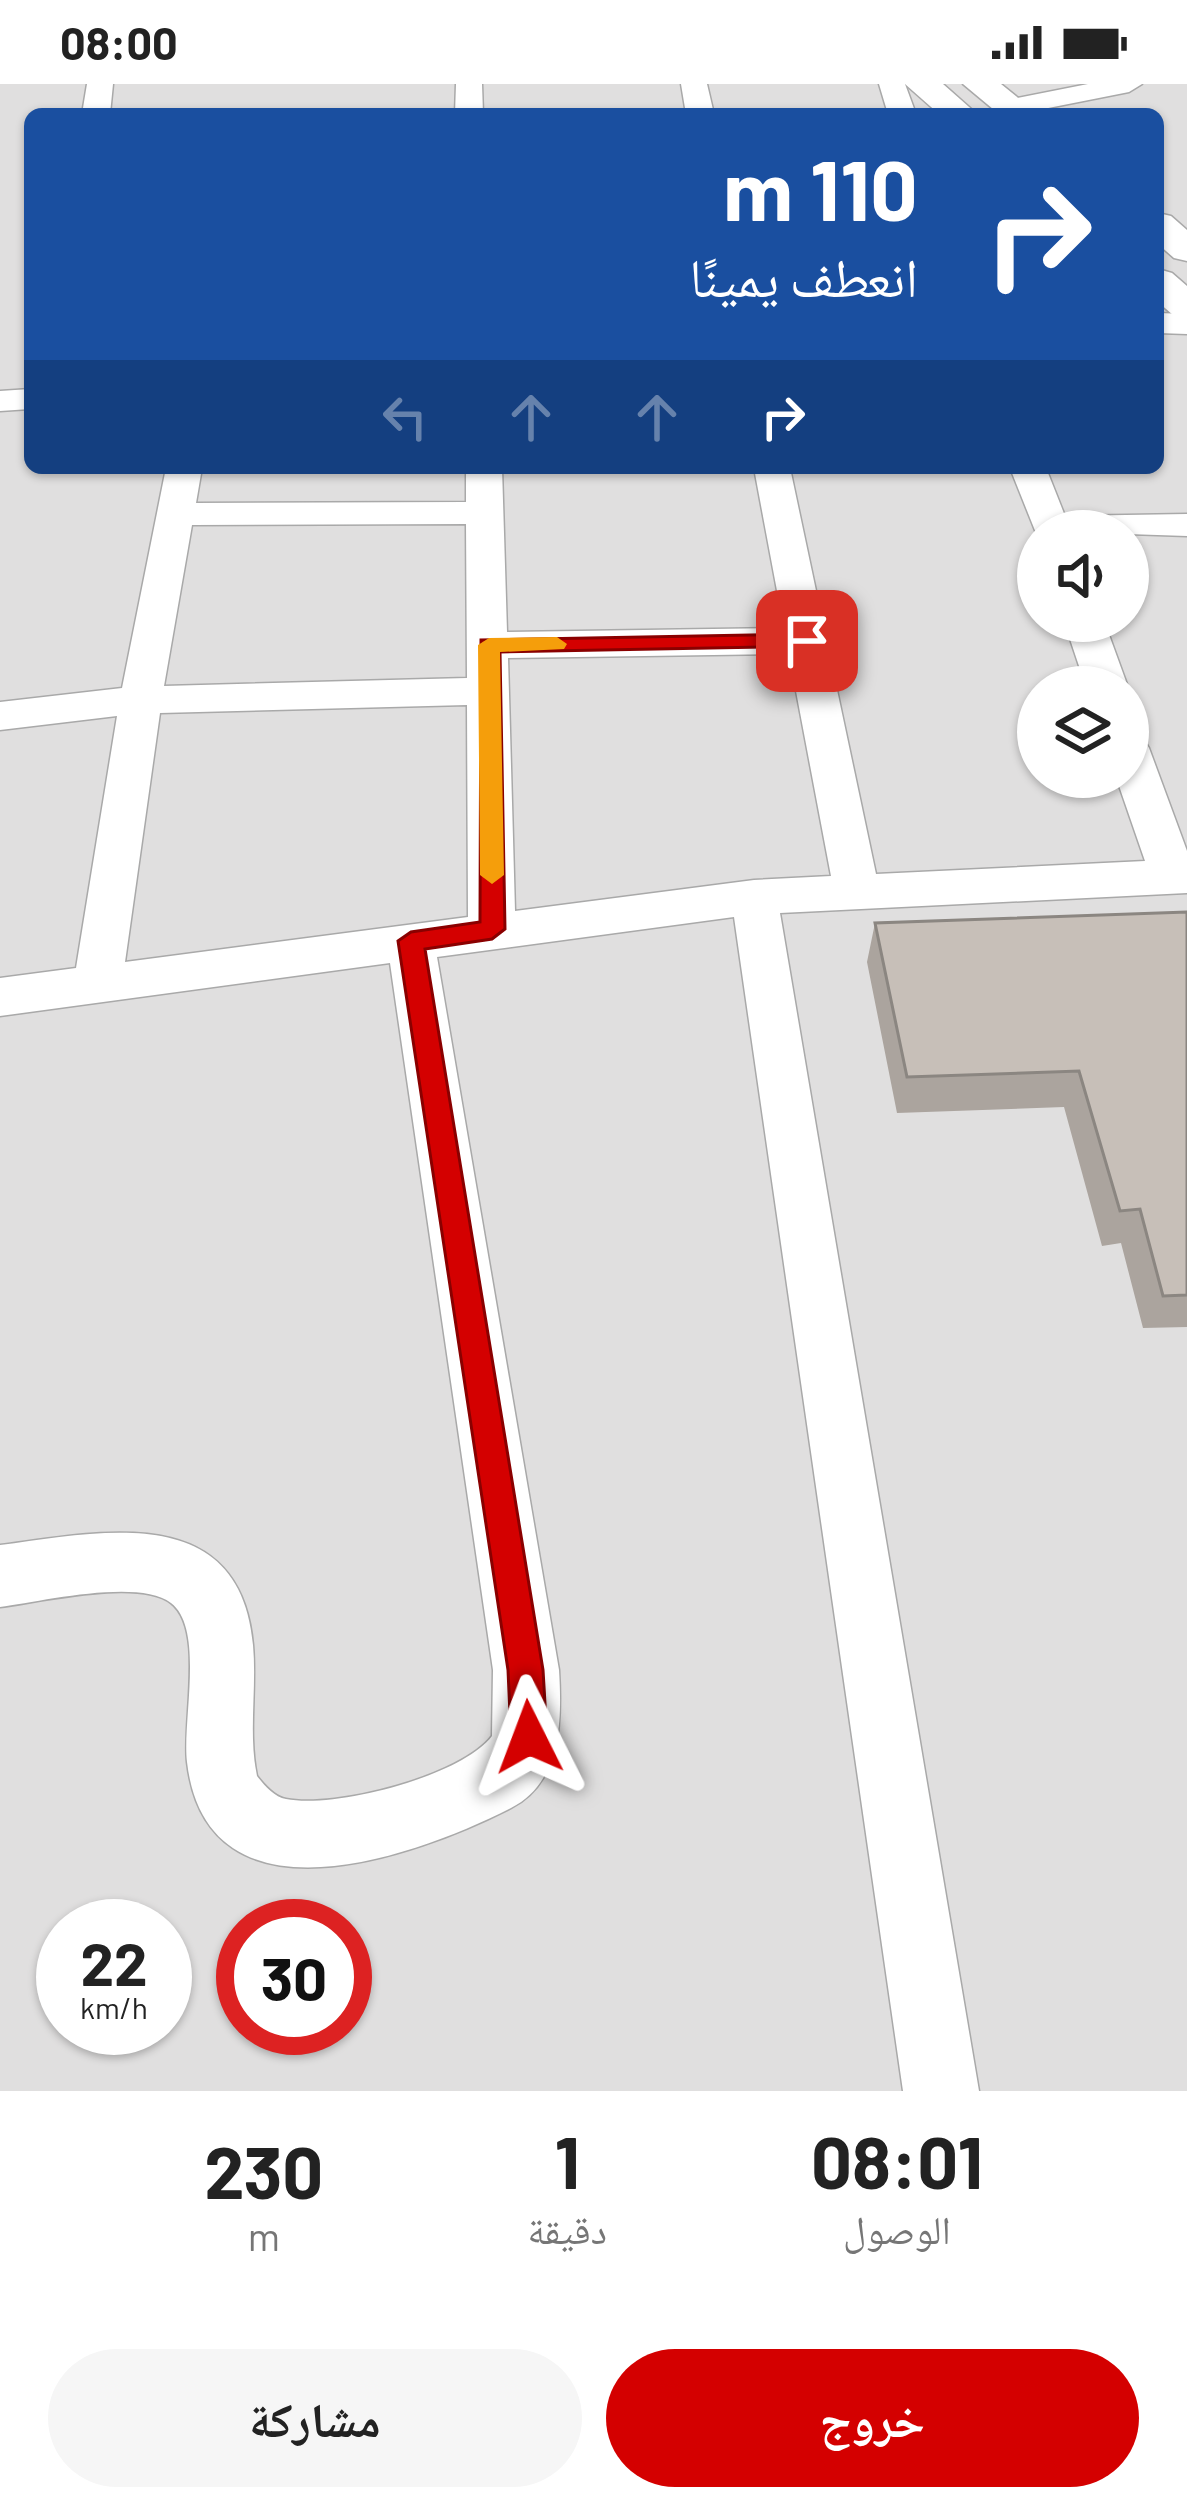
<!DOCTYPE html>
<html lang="ar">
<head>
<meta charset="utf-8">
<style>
	body { margin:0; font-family:Barlow,"Noto Naskh Arabic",sans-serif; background:#f6f6f6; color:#222; direction:rtl; height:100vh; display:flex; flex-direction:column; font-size:45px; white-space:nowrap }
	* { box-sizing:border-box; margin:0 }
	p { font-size:39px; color:#767676 }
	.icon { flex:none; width:66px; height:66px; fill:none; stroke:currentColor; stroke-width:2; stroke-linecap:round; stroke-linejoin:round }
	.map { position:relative; height:2007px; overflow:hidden; direction:ltr }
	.panel { display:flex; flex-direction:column; background:#fff; flex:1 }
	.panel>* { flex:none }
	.hud { position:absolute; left:24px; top:24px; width:1140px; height:366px; border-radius:18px; box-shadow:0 3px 9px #0004; direction:rtl; background:#1a4fa0; color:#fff; overflow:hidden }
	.fabs { position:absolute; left:1017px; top:426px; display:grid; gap:24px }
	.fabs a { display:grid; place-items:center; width:132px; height:132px; border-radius:50%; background:#fff; box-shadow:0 3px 9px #0004; font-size:60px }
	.speed { position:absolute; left:36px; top:1815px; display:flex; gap:24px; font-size:60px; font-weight:700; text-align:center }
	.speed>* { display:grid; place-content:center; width:156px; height:156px; border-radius:50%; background:#fff; box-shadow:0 3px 9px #0004; line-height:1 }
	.speed small { font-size:30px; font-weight:400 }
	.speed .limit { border:18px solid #d22; background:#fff; color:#111 }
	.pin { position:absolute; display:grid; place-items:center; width:102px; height:102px; color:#fff; margin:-51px; border-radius:24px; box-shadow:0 6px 18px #0006 }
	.me { position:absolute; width:132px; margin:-66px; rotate:357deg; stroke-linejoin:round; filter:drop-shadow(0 0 9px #0008) }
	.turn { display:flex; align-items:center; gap:42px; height:252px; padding:0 48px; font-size:54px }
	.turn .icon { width:156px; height:156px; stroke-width:2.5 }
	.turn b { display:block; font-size:84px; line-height:102px }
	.lanes { display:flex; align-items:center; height:114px; padding:0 48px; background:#0003; justify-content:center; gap:60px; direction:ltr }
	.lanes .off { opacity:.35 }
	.eta { display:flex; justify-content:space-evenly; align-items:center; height:204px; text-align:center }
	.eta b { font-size:72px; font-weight:700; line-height:84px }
	.cta { display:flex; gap:24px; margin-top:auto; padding:24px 48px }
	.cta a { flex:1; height:138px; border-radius:72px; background:#d40000; color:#fff; font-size:48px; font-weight:700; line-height:138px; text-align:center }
	.cta a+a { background:#f6f6f6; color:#222 }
	.status { display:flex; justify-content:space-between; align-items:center; height:84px; padding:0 60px; background:#fff; direction:ltr }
	.status svg { height:33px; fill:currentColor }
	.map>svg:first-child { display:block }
	.residential { fill:#e0dfdf; fill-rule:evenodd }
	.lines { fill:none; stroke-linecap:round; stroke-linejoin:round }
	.minor-casing { stroke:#a9a9a9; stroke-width:3 }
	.tertiary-casing { stroke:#a9a9a9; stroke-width:3 }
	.minor { fill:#fff; fill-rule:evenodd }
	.tertiary { fill:#fff; fill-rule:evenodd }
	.wall { fill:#aba49e }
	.building { fill:#c7bfb8; stroke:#8b8681; stroke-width:3 }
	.route { fill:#d40000; stroke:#8a0000; stroke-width:3 }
	.slow { fill:#f59e0b }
</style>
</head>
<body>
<div class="status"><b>08:00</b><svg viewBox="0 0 49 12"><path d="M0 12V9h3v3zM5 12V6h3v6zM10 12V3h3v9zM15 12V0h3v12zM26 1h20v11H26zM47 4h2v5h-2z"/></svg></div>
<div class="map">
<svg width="1187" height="2007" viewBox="0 0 1187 2007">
	<rect width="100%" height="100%" fill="#f2efe9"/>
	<!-- residential -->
	<path class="residential" d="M0,0H1187V2007H0ZM30,30H1158V384H30ZM1038,447H1128V537H1038ZM1038,603H1128V693H1038ZM63,1842H165V1944H63ZM243,1842H345V1944H243Z"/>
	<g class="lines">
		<!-- minor casing -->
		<g class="minor-casing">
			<path id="minor" d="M87,0H113L110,30H82Z
				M456,0H482L483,30H455Z
				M681,0H707L714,30H686Z
				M879,0H905L916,30H888Z
				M1088,0H1142L1129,8L1018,30L1002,29L998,23L1002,17Z
				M1158,229L1187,230V250L1158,249Z
				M30,305V325L0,327V307Z
				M166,384H202L196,419L466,418V384H502L507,548L784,544L754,384H790L876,790L1145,777L1116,693H1128V649L1143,654L1149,664L1187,767V809L780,829L979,2007H903L734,833L437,873L559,1586C562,1635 562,1698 511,1724C415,1773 207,1848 187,1678C182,1637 205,1545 171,1519C138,1494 40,1518 0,1523V1461C101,1448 240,1416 253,1561C257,1605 248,1649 257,1692C264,1701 274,1713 286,1715C335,1725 462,1692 492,1652L493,1586L390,879L0,932V894L76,884L117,632L0,646V618L122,604ZM466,440L467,594L164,602L192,441ZM789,570L831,792L754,796L515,827L508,574ZM467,621L468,833L125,878L160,629Z
				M1010,384H1046L1065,432L1187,430V452L1038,447V454Z
				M1064,537H1104L1128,603H1086Z"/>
		</g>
		<!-- tertiary casing -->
		<g class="tertiary-casing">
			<path id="tertiary" d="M905,0H943L977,30H939Z
				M963,0H1001L1038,30H999Z
				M1158,129L1171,132L1187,146V177L1174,174L1158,160Z
				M1158,185L1172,189L1187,202V235L1173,231L1158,218Z"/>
		</g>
		<!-- minor -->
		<use href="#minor" class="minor"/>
		<!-- tertiary -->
		<use href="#tertiary" class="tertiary"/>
	</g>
	<!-- wall -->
	<path class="wall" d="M1187,828V1243L1143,1244L1121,1159L1102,1162L1064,1023L897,1029L867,878L875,839Z"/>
	<!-- building -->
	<path class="building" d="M1187,828V1211L1163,1212L1140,1125L1120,1127L1079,987L907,993L875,839Z"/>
	<!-- route -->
	<path class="route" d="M807,550L814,552V562L500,568L505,845L492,855L425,865L543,1586L547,1653L542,1665L529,1671L517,1665L511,1653L508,1586L398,857L411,848L480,838L481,556Z"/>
	<!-- slow -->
	<path class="slow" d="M557,553L567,560L564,565L500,568L504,791L492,800L480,791L478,561L489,554Z"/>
</svg>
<div class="fabs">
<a><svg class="icon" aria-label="sound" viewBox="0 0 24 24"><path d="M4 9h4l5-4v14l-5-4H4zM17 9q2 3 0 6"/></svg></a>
<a><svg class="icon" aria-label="layers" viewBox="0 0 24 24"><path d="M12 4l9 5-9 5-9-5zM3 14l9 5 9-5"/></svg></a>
</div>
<div class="speed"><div>22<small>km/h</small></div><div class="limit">30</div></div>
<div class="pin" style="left:807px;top:557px;background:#d93025"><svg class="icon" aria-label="arrive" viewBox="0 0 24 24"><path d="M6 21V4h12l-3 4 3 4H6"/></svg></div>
<svg class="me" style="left:529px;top:1653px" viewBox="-20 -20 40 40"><path d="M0-17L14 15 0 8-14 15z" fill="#d40000" stroke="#fff" stroke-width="4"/></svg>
<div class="hud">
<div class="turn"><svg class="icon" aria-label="right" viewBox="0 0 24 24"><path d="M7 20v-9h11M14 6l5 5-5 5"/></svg><div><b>110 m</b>انعطف يمينًا</div></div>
<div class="lanes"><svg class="icon off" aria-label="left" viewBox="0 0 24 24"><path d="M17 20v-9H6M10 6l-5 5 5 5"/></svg><svg class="icon off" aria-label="ahead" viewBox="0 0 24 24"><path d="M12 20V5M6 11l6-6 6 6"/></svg><svg class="icon off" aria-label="ahead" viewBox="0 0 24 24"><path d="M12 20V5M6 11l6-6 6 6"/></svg><svg class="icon" aria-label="right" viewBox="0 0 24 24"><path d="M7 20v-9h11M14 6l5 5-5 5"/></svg></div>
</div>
</div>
<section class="panel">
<div class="eta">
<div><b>08:01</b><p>الوصول</p></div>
<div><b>1</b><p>دقيقة</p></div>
<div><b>230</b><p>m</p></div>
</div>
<div class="cta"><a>خروج</a><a>مشاركة</a></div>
</section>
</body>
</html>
